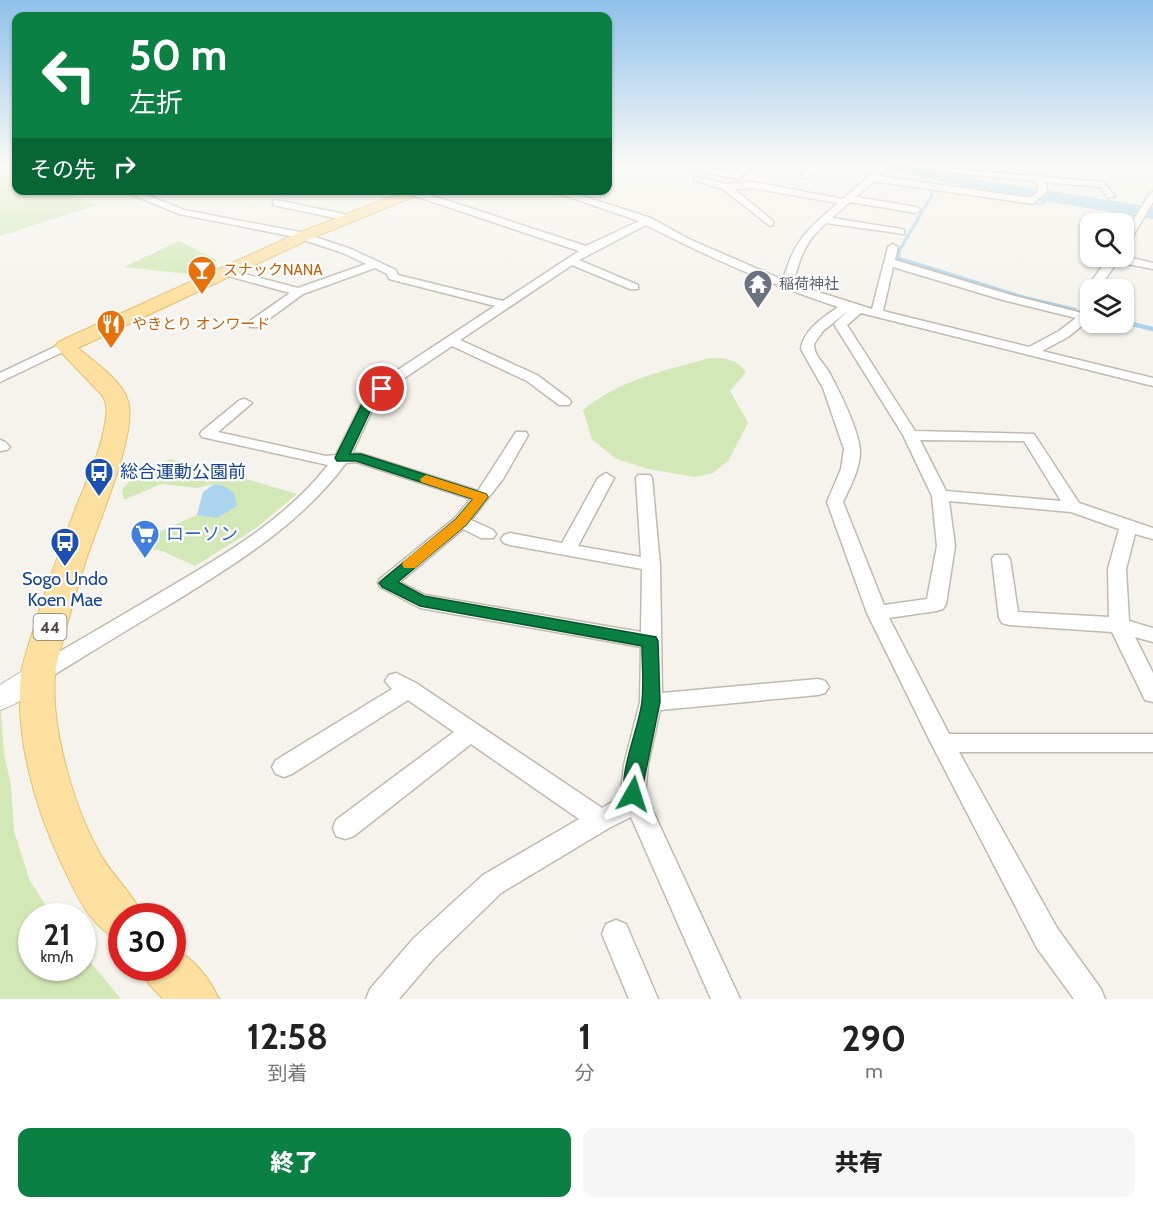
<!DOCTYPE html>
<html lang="ja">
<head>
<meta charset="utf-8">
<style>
	body { margin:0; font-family:Cabin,"Noto Sans JP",sans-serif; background:#f6f6f6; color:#222; height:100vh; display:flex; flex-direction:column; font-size:22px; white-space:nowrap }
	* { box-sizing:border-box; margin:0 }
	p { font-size:20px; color:#767676 }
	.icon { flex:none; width:33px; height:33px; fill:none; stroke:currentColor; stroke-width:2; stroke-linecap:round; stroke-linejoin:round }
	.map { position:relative; height:999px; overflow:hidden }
	.side { display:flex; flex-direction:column; background:#fff; flex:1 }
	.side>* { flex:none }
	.top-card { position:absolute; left:12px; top:12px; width:600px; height:183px; border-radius:12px; box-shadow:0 2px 4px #0004; background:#0b8043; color:#fff; overflow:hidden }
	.buttons { position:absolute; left:1080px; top:213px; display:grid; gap:12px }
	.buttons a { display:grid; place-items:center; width:54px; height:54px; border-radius:12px; background:#fff; box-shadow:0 2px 4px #0004; font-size:30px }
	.speed { position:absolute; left:18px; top:903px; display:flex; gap:12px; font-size:30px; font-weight:700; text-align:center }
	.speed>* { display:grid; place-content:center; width:78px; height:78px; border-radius:50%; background:#fff; box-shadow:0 2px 4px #0004; line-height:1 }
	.speed small { font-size:15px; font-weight:400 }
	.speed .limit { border:9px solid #d22; background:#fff; color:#111 }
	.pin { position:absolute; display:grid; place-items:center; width:51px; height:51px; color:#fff; margin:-26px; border:3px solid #fff; border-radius:50%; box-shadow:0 2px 6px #0007 }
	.me { position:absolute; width:66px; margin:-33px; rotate:6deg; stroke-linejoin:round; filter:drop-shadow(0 0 4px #0008) }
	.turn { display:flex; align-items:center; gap:21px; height:126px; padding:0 18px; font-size:27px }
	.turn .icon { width:78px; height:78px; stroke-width:2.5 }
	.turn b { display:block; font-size:42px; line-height:51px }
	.then { display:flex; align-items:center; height:57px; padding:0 18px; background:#0003; gap:12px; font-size:22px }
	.eta { display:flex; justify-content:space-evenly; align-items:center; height:102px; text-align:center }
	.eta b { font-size:36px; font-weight:800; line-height:42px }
	.primary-button { display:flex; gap:12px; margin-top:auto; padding:12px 18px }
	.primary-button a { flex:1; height:69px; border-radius:12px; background:#0b8043; color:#fff; font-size:24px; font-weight:800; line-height:69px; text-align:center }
	.primary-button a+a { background:#f6f6f6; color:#222 }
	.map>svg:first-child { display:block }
	.green { fill:#d2e8b6 }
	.water { fill:#abd4ef }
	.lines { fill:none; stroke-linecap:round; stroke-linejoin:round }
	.stream-far1 { stroke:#abd4ef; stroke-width:3 }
	.stream { stroke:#abd4ef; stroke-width:4.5 }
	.river { fill:#abd4ef; fill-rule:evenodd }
	.minor-casing { stroke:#c1baae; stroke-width:3 }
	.tertiary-casing { stroke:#c1baae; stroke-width:2 }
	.primary-casing { stroke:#e2be6e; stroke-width:2 }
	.minor { fill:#fff; fill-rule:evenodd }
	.tertiary { fill:#fff; fill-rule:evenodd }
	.primary { fill:#fce09f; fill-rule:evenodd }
	.route { fill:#0b8043; stroke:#07532c; stroke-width:1.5 }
	.slow { fill:#f59e0b }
	.labels { text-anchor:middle; stroke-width:4.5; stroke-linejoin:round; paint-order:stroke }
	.far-food-label { font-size:15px; fill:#c56008; stroke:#fff; text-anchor:start }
	.far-worship-label { font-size:15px; fill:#5b616d; stroke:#fff; text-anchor:start }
	.shield { fill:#fff; stroke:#807b74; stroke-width:1.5 }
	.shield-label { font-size:16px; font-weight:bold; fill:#4a4339 }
	.transit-label { font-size:18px; fill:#164399; stroke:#fff; text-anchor:start }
	.shop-label { font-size:18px; fill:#366cbe; stroke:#fff; text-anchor:start }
</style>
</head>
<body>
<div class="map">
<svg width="1153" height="999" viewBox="0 0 1153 999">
	<rect width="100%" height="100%" fill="#f5f3ec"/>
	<!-- green -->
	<path class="green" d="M0,165L16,172V190L62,191L97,205L0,236Z
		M179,241L217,260L202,268L208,271L198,275L124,267Z
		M710,358C726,358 736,359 746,372L730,391L748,423L728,461L713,473L695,477L649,469L616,459L592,439L583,410C619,380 666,370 710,358Z
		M170,459L240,477L297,494L256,528L195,566L162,551L138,547L140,540L197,515H208L214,484L197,488L161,484L124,500L122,490L135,475Z
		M0,698L4,754L11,785L14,831L30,881L53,916H32V968H82L83,953L121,999H0Z"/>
	<!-- water -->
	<path class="water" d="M214,484L224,486L234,493L237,506L217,518L197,515L203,492Z"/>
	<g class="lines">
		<!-- stream-far1 -->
		<path class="stream-far1" d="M1027,203L1042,204L1047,197
			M899,260V251L931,197L933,189L940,190"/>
		<!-- stream -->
		<path class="stream" d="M899,259L1024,298L1075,310
			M1124,322L1153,329"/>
		<!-- river -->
		<path class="river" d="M883,165H914L985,181L1153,207V219L985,191L886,169Z"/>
		<!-- minor casing -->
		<g class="minor-casing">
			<path id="minor" d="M746,165H755L738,179L701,172L705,169L736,173Z
				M812,165H820L808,178H802V174Z
				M882,165H891L879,176L1031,198L1038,191L1036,181L927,170L907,165L1103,182L1115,196L1108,198L1100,187L1045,182L1047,191L1033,204L874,181L856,197L916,207L921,210L916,213L850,202L832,218L901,229L904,230V234L826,223C805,242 800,257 793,284L872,309L888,247L893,244L898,247L895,260L1011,295L1082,313L1084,310C1081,289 1098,274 1110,256H1123L1153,263V269L1117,262L1098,290H1090L1089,320L1068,337L1042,351L1153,378V386L861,313L847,325L915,431L1034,434L1079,503L1153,528V539L1135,534L1126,569L1129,621L1153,628V642L1135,637L1153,673V702L1145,700L1112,632L1009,625L1002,623L999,618L992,559L995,555H1007L1010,559L1018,612L1109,617L1108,569L1119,529L1071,512L949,501L955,546L946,604L943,609L936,611L889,618L949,734H1153V752H959L1057,928L1101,989L1105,999H1074L1037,948L931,743L867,613L827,502L841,469L844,449L823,388L801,349C803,330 824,317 838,307C772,285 708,257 646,225L579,260L638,285V289H630L572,265L460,340L537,375L569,399L571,402L569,405H559L527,381L452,346L400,381L376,402L352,453L362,454L478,491L516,432H526L528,435L503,479L471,520L493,530L496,534L493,538H481L463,529L400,582L425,595L641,632L642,569L510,545L504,543L501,539L504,535L510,533L562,543L598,478L606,473L614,478L578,546L641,557L636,478L638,475H650L652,478L660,565L662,693L818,679L825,681L829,687L825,693L818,695L660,710L648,765L645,794L740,999H711L631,817L609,828L501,893L434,958L399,999H366L370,989L414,938L483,875L579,819L471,744L354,836L345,839L336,836L333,828L336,820L454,732L408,700L292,774L284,777L276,774L272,767L276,760L392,689L385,681L389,675L396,673L416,683L602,808L614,801L621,791L624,765L640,702L641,647L420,608L380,587L378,583L380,579L455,518L471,499L356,462L346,463C300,525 234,565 169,605C128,629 88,654 47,679L40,681L33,679L30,673L33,667C75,643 117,618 158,594C219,558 285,521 328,465L202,437L200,434L202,431L240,400L245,399L252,403L218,432L326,456L336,455L365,397L390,375L495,306L389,279L387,274L375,268L303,294L258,327H250V321L290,293L221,274V270L225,269L298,288L366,264L343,253L295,237L179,214L121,190H134L184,210L300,232L351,249L396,270L398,275L503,301L579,251L412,195V191H418L586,246L639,221L549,190H564L651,218L689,239L783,280C795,239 807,230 838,203L752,188L734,189L773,221V225L770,226L723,189L694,180V176L726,184L752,182L843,199ZM893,267L1003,300L1076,318L1059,331L1029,347L883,311ZM849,310L834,324L903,435L932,496L937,546L927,599L884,605L843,502C850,487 859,471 860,454C861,433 839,391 829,372C823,362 814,356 814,344L823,331ZM920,440L1024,441L1061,501L946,491Z
				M384,190H399L411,196L407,199Z
				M1153,192V202L1128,244L1124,245V235L1150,193Z
				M276,200L349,215L354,218L349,221L273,205V201Z
				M65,342L71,346L69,349L0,382V373Z
				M0,440L5,442L10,447L7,450L0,451Z
				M616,920L626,924L658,999H629L602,934L606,924Z"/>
		</g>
		<!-- tertiary casing -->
		<g class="tertiary-casing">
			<path id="tertiary" d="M38,664L47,667L51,674C43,689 17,704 0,710V685L29,667Z"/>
		</g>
		<!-- primary casing -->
		<g class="primary-casing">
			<path id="primary" d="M409,190H430L310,239L78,348C94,362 122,380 128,401C138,434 97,525 86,560C75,594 66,628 57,662C46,715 73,806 99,852C111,875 133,893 143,916H122V941C90,929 74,890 60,860C34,804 15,737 21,675C23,660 29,645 33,631C45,590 60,550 75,510C86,482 100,454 105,424C107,413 108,403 101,394L55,346L58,342L298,233Z
				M172,948C193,957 210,979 219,999H163L149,984L142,968H172Z"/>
		</g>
		<!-- minor -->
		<use href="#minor" class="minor"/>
		<!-- tertiary -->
		<use href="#tertiary" class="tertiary"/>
		<!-- primary -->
		<use href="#primary" class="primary"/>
	</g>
	<!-- sky -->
	<linearGradient id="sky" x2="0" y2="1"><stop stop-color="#8fc1eb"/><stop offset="0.54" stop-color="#fafaf6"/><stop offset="1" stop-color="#fafaf6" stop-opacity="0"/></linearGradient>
	<rect width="1153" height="305" fill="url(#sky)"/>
	<!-- route -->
	<path class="route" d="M382,385L388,389L375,401L350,454H361L486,494L488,497L466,525L398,582L424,596L656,637L658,641L660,702L640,800L633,803L626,800C616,778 640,726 642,701C644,683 642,664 642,646L420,606L382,587L379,583L382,580L456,519L473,499L356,461H337L335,458L364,400Z"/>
	<!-- slow -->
	<path class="slow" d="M426,475L486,494L488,497L466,525L415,568H404L402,564L404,561L456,519L473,499L421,482L420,479Z"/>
	<!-- icons -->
	<defs>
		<g id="bar-pin" transform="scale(1.5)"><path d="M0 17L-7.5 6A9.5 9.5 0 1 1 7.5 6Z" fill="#e8710a" stroke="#fff"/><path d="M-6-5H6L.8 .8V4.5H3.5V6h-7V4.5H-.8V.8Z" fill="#fff"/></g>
		<g id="temple-pin" transform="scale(1.5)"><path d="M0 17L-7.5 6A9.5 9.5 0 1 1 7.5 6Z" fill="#6b7280" stroke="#fff"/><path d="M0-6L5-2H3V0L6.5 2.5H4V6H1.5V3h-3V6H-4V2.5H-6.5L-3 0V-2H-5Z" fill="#fff"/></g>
		<g id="restaurant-pin" transform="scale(1.5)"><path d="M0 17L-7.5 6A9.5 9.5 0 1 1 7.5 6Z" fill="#e8710a" stroke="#fff"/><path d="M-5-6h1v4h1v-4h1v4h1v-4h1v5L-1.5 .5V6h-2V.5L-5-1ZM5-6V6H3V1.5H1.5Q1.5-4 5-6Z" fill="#fff"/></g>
		<g id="bus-pin" transform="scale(1.5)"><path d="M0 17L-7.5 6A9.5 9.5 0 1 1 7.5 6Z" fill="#1a4fb4" stroke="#fff"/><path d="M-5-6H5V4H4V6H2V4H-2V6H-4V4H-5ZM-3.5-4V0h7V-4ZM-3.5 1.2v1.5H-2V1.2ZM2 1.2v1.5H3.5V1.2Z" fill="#fff"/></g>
		<g id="supermarket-pin" transform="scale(1.5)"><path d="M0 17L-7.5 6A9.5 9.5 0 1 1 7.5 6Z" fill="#3f7fe0" stroke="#fff"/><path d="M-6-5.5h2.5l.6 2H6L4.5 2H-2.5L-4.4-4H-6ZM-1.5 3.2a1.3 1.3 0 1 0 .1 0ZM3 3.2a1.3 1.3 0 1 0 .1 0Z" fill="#fff"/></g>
	</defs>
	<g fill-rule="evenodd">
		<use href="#bar-pin" x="202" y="270"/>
		<use href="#temple-pin" x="758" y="284"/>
		<use href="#restaurant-pin" x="111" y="324"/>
		<use href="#bus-pin" x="99" y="472"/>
		<use href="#supermarket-pin" x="145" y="534"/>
		<use href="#bus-pin" x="65" y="542"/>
	</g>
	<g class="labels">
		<!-- far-food labels -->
		<g class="far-food-label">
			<text x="223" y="275">スナックNANA</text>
			<text x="132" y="329">やきとり オンワード</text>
		</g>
		<!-- far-worship labels -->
		<g class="far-worship-label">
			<text x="779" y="289">稲荷神社</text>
		</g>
		<!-- shield labels -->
		<rect class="shield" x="33.5" y="614" width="33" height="26" rx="4.5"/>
		<g class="shield-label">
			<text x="50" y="633">44</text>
		</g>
		<!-- transit labels -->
		<g class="transit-label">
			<text x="120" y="478">総合運動公園前</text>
			<text x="65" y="585" text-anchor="middle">Sogo Undo<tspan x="65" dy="21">Koen Mae</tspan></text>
		</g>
		<!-- shop labels -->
		<g class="shop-label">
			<text x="166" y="540">ローソン</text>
		</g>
	</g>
</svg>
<div class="buttons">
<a><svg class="icon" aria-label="search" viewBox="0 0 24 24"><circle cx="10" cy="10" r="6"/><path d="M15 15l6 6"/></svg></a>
<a><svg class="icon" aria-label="layers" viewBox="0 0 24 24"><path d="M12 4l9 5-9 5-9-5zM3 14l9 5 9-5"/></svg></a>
</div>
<div class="speed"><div>21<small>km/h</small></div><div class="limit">30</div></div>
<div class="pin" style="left:382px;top:389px;background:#d93025"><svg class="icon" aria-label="arrive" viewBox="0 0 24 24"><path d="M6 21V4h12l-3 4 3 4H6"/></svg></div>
<svg class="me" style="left:633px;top:794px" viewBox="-20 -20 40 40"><path d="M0-17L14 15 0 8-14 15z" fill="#0b8043" stroke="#fff" stroke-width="4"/></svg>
<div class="top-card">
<div class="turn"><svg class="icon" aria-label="left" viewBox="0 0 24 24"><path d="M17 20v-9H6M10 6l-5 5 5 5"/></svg><div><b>50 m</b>左折</div></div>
<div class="then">その先<svg class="icon" aria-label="right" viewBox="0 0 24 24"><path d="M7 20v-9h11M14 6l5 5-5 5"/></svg></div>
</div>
</div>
<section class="side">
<div class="eta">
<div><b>12:58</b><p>到着</p></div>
<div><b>1</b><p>分</p></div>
<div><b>290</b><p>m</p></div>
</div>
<div class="primary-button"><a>終了</a><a>共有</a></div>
</section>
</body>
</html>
